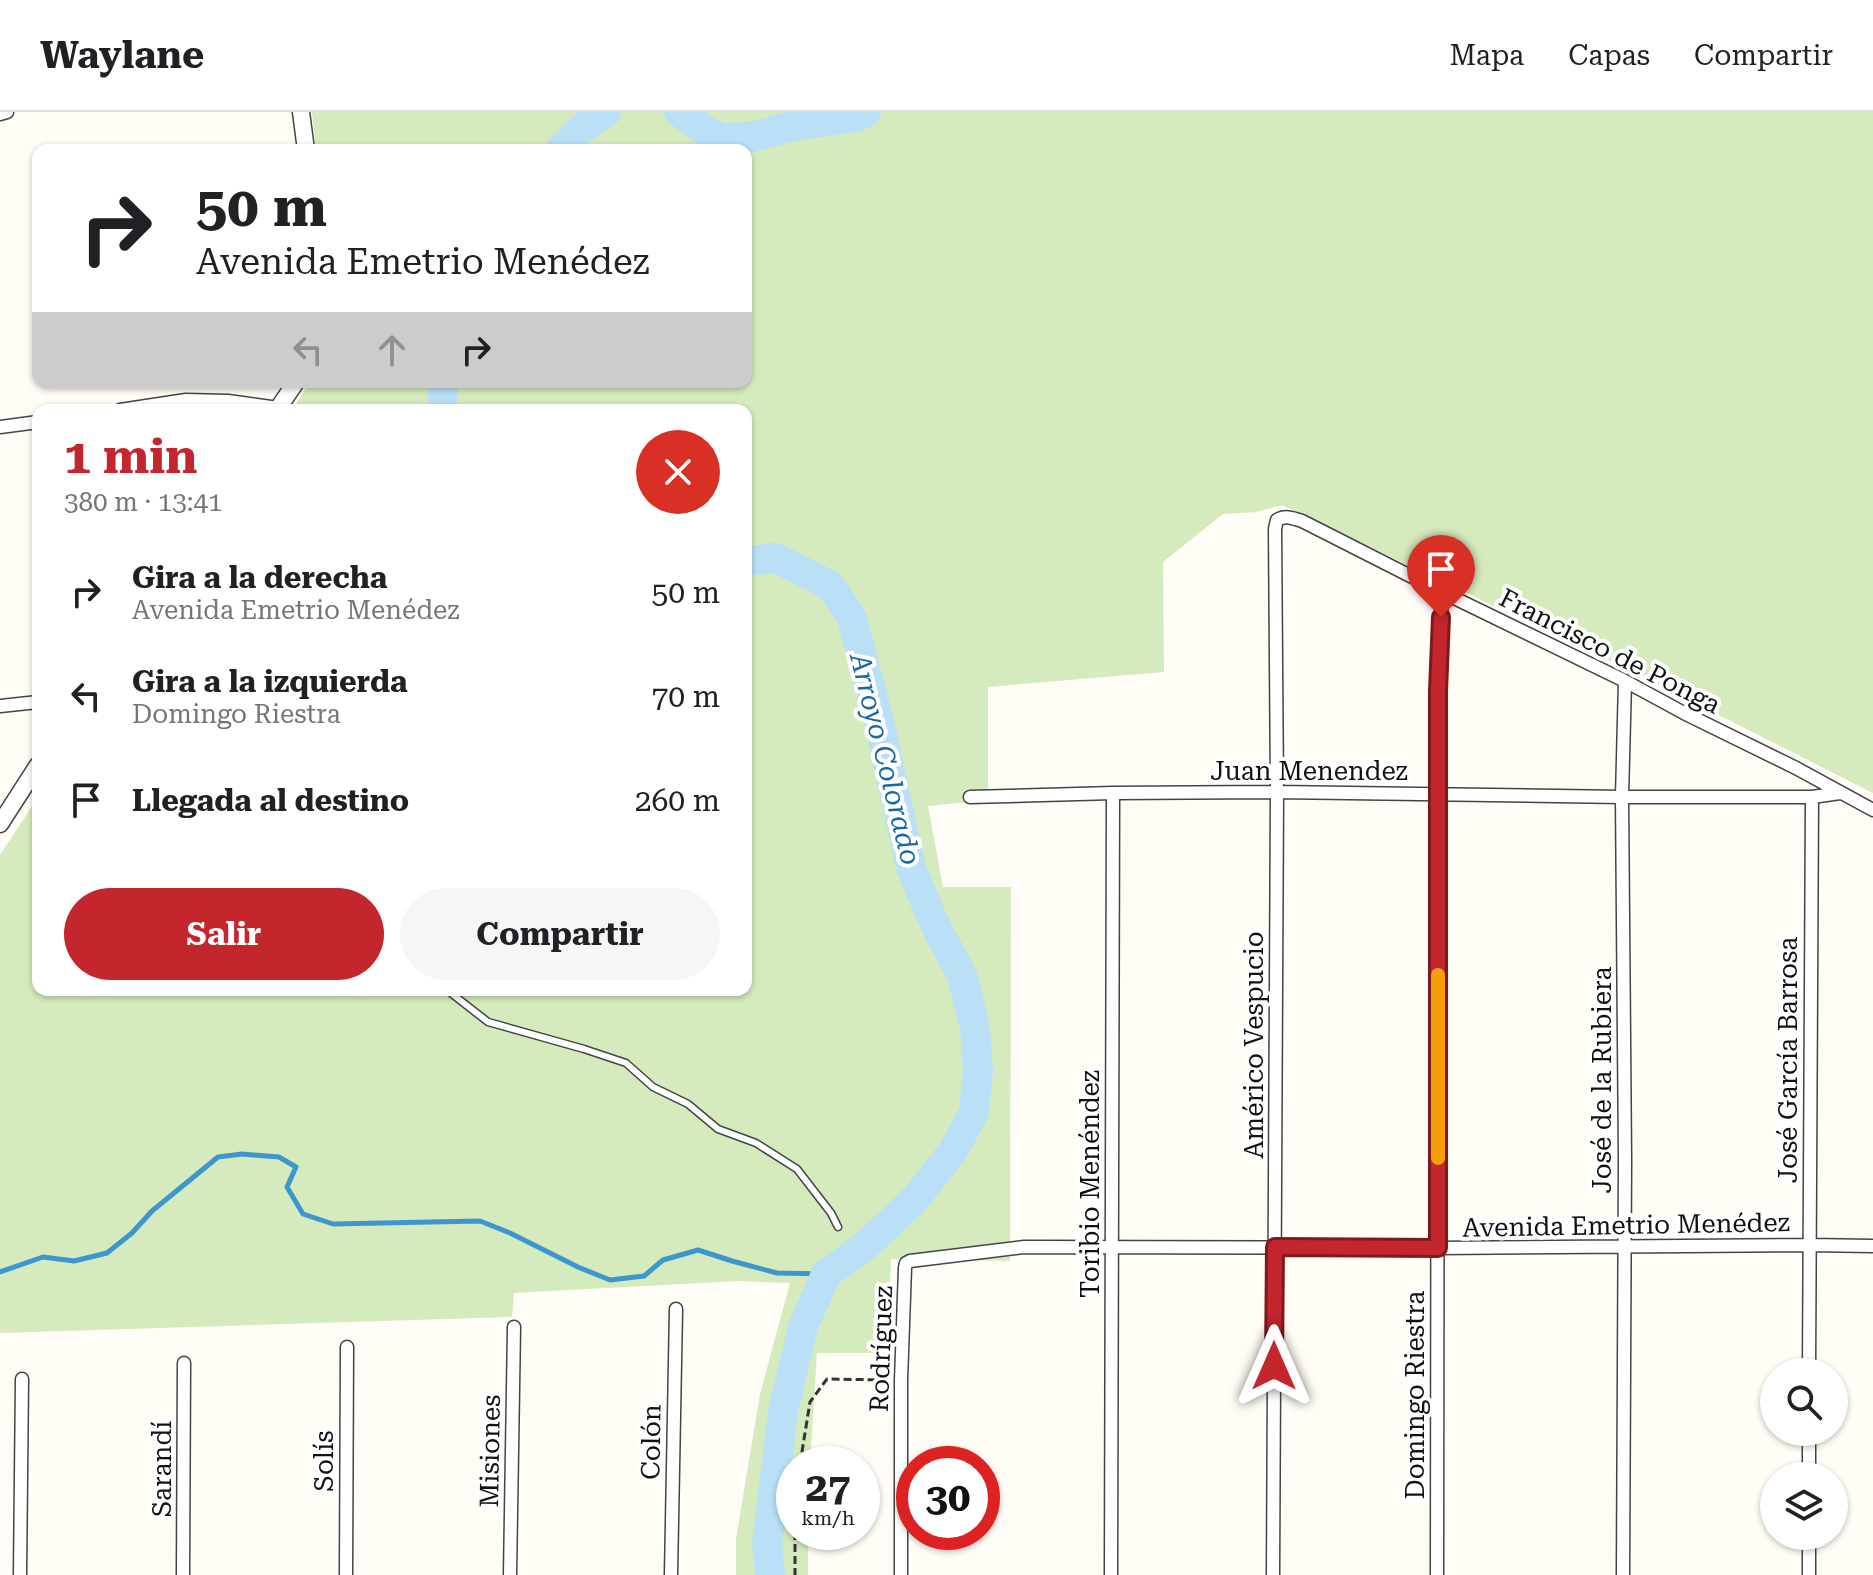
<!DOCTYPE html>
<html lang="es">
<head>
<meta charset="utf-8">
<style>
	body { margin:0; font-family:"Roboto Serif",serif; background:#f6f6f6; color:#202124; height:100vh; display:flex; flex-direction:column; font-size:30px; white-space:nowrap }
	* { box-sizing:border-box; margin:0 }
	p { font-size:26px; color:#757577 }
	.icon { flex:none; width:44px; height:44px; fill:none; stroke:currentColor; stroke-width:2; stroke-linecap:round; stroke-linejoin:round }
	.map { position:relative; flex:1; overflow:hidden }
	.panel { position:absolute; left:32px; top:292px; width:720px; height:592px; display:flex; flex-direction:column; background:#fff; border-radius:16px; box-shadow:0 2px 6px #0004 }
	.panel>* { flex:none }
	.top-card { position:absolute; left:32px; top:32px; width:720px; height:244px; border-radius:16px; box-shadow:0 2px 6px #0004; background:#fff; color:#202124; overflow:hidden }
	.controls { position:absolute; left:1760px; top:1246px; display:grid; gap:16px }
	.controls a { display:grid; place-items:center; width:88px; height:88px; border-radius:50%; background:#fff; box-shadow:0 2px 6px #0004; font-size:40px }
	.speed { position:absolute; left:776px; top:1334px; display:flex; gap:16px; font-size:40px; font-weight:700; text-align:center }
	.speed>* { display:grid; place-content:center; width:104px; height:104px; border-radius:50%; background:#fff; box-shadow:0 2px 6px #0004; line-height:1 }
	.speed small { font-size:20px; font-weight:400 }
	.speed .limit { border:12px solid #d22; background:#fff; color:#111 }
	.pin { position:absolute; display:grid; place-items:center; width:68px; height:68px; color:#fff; margin:-82px -34px; border-radius:50% 50% 50% 0; rotate:-45deg; box-shadow:0 0 8px #0007 }
	.pin .icon { rotate:45deg }
	.me { position:absolute; width:88px; margin:-44px; rotate:0deg; stroke-linejoin:round; filter:drop-shadow(0 0 6px #0008) }
	.turn { display:flex; align-items:center; gap:28px; height:168px; padding:0 32px; font-size:36px }
	.turn .icon { width:104px; height:104px; stroke-width:2.5 }
	.turn b { display:block; font-size:56px; line-height:68px }
	.lanes { display:flex; align-items:center; height:76px; padding:0 32px; background:#0003; justify-content:center; gap:40px; direction:ltr }
	.lanes .off { opacity:.35 }
	.round { display:grid; place-items:center; flex:none; width:84px; height:84px; border-radius:42px; background:#f6f6f6 }
	.summary { display:flex; align-items:center; justify-content:space-between; height:136px; padding:0 32px }
	h1 { font-size:48px; font-weight:700; line-height:60px; color:#c4262e }
	.primary-button { display:flex; gap:16px; margin-top:auto; padding:16px 32px }
	.primary-button a { flex:1; height:92px; border-radius:48px; background:#c4262e; color:#fff; font-size:32px; font-weight:700; line-height:92px; text-align:center }
	.primary-button a+a { background:#f6f6f6; color:#202124 }
	ul { padding:0; list-style:none }
	li { display:flex; align-items:center; gap:24px; height:104px; padding:0 32px }
	li div { flex:1 }
	li b { display:block; font-size:30px }
	li em { font-style:normal }
	header { display:flex; align-items:center; gap:48px; box-sizing:border-box; height:112px; padding:0 40px; background:#fff; border-bottom:2px solid #e0e0e0 }
	header strong { font-size:38px }
	nav { display:flex; gap:44px; margin-inline-start:auto; font-size:28px }
	.map>svg:first-child { display:block }
	.green { fill:#d5ebbd }
	.lines { fill:none; stroke-linecap:round; stroke-linejoin:round }
	.stream { stroke:#3f96cf; stroke-width:5 }
	.river { stroke:#b9e0f7; stroke-width:30 }
	.service-casing { stroke:#444; stroke-width:9 }
	.minor-casing { stroke:#444; stroke-width:15 }
	.tertiary-casing { stroke:#444; stroke-width:19 }
	.path { stroke:#333; stroke-width:3; stroke-dasharray:8 4; stroke-linecap:butt }
	.service { stroke:#fff; stroke-width:6 }
	.minor { stroke:#fff; stroke-width:12 }
	.tertiary { stroke:#fff; stroke-width:16 }
	.route-casing { stroke:#7f191e; stroke-width:20 }
	.route { stroke:#c4262e; stroke-width:14 }
	.slow { stroke:#f59e0b; stroke-width:14 }
	.labels { text-anchor:middle; stroke-width:8; stroke-linejoin:round; paint-order:stroke }
	.street-label { font-size:26px; fill:#111; stroke:#fff }
	.water-label { font-size:28px; font-style:italic; fill:#1768a6; stroke:#fff }
</style>
</head>
<body>
<header>
<strong>Waylane</strong>
<nav><a>Mapa</a><a>Capas</a><a>Compartir</a></nav>
</header>
<div class="map">
<svg width="1873" height="1463" viewBox="0 0 1873 1463">
	<rect width="100%" height="100%" fill="#fffdf5"/>
	<!-- green -->
	<path class="green" d="M312,0H1873V681L1641,564L1282,393L1256,400L1223,402L1163,450L1164,560L988,575V688L928,694L943,775H1011L1010,1149L891,1147L887,1241H817L810,1352H794V1420H808V1463H736V1427L760,1282L790,1171L737,1169L514,1181L512,1205L0,1221V743L38,685V878H746V298H292L310,270H746V38H316Z"/>
	<g class="lines">
		<!-- stream -->
		<path class="stream" d="M0,1160L43,1145L74,1149L107,1141L132,1121L152,1099L218,1045L242,1042L279,1045L296,1055L287,1075L303,1102L333,1112L480,1109L510,1121L578,1155L610,1168L644,1164L663,1148L698,1138L732,1149L777,1161L826,1162"/>
		<!-- river -->
		<path class="river" d="M679,0L706,19L725,27L756,24L788,15L856,5L866,0
			M560,38L582,16L606,0
			M442,298L443,270
			M746,449L776,446L831,474L852,506L881,618L911,756L936,815L962,863L975,916L978,958L974,1000L953,1039L914,1088L864,1135L826,1162L803,1215L783,1299L767,1433L770,1463"/>
		<!-- service casing -->
		<g class="service-casing">
			<path id="service" d="M447,878L488,910L584,937L626,951L653,975L688,992L718,1017L756,1031L797,1057L831,1101L838,1115"/>
		</g>
		<!-- minor casing -->
		<g class="minor-casing">
			<path id="minor" d="M0,2L7,0
				M120,298L186,288L228,289L278,296
				M0,315L38,310
				M0,594L38,590
				M970,685L1113,681L1277,680L1622,685H1812L1840,681
				M1809,1260L1812,685
				M1809,1364V1320
				M20,1463L22,1267
				M183,1463L184,1251
				M346,1463L347,1235
				M510,1463L514,1215
				M671,1463L676,1197
				M901,1463V1268L905,1156L906,1151L910,1149L1024,1135L1438,1136L1809,1133L1873,1134
				M1111,1463L1113,681
				M1273,1463L1277,680L1275,417L1277,408C1285,403 1293,406 1302,409L1442,480L1625,569L1684,601L1796,656L1873,698
				M1437,1463L1438,683V579L1442,480
				M1623,1463L1625,1048L1622,685L1625,569
				M1809,1463V1424"/>
		</g>
		<!-- tertiary casing -->
		<g class="tertiary-casing">
			<path id="tertiary" d="M301,0L306,38
				M277,298L296,270
				M0,712L38,653"/>
		</g>
		<!-- path -->
		<path class="path" d="M800,1352L810,1290L827,1267L889,1268
			M795,1420V1463"/>
		<!-- service -->
		<use href="#service" class="service"/>
		<!-- minor -->
		<use href="#minor" class="minor"/>
		<!-- tertiary -->
		<use href="#tertiary" class="tertiary"/>
	</g>
	<g class="lines">
		<!-- route casing -->
		<g class="route-casing">
			<path id="route" d="M1274,1254L1275,1135L1438,1136V579L1441,505"/>
		</g>
		<!-- route -->
		<use href="#route" class="route"/>
		<!-- slow -->
		<path class="slow" d="M1438,1046V863"/>
	</g>
	<g class="labels">
		<!-- street labels -->
		<g class="street-label">
			<text transform="translate(1610 539) rotate(27)" y="9">Francisco de Ponga</text>
			<text x="1309" y="668">Juan Menendez</text>
			<text transform="translate(1254 933) rotate(-90)" y="9">Américo Vespucio</text>
			<text transform="translate(1788 948) rotate(-90)" y="9">José García Barrosa</text>
			<text transform="translate(1602 968) rotate(-90)" y="9">José de la Rubiera</text>
			<text transform="translate(1090 1072) rotate(-90)" y="9">Toribio Menéndez</text>
			<text transform="translate(1626 1113) rotate(-1)" y="9">Avenida Emetrio Menédez</text>
			<text transform="translate(881 1237) rotate(-88)" y="9">Rodríguez</text>
			<text transform="translate(1415 1283) rotate(-90)" y="9">Domingo Riestra</text>
			<text transform="translate(651 1330) rotate(-89)" y="9">Colón</text>
			<text transform="translate(490 1339) rotate(-89)" y="9">Misiones</text>
			<text transform="translate(324 1349) rotate(-90)" y="9">Solís</text>
			<text transform="translate(162 1357) rotate(-90)" y="9">Sarandí</text>
		</g>
		<!-- water labels -->
		<g class="water-label">
			<text transform="translate(886 647) rotate(76)" y="10">Arroyo Colorado</text>
		</g>
	</g>
</svg>
<div class="controls">
<a><svg class="icon" aria-label="search" viewBox="0 0 24 24"><circle cx="10" cy="10" r="6"/><path d="M15 15l6 6"/></svg></a>
<a><svg class="icon" aria-label="layers" viewBox="0 0 24 24"><path d="M12 4l9 5-9 5-9-5zM3 14l9 5 9-5"/></svg></a>
</div>
<div class="speed"><div>27<small>km/h</small></div><div class="limit">30</div></div>
<div class="pin" style="left:1441px;top:505px;background:#d93025"><svg class="icon" aria-label="arrive" viewBox="0 0 24 24"><path d="M6 21V4h12l-3 4 3 4H6"/></svg></div>
<svg class="me" style="left:1274px;top:1254px" viewBox="-20 -20 40 40"><path d="M0-17L14 15 0 8-14 15z" fill="#c4262e" stroke="#fff" stroke-width="4"/></svg>
<div class="top-card">
<div class="turn"><svg class="icon" aria-label="right" viewBox="0 0 24 24"><path d="M7 20v-9h11M14 6l5 5-5 5"/></svg><div><b>50 m</b>Avenida Emetrio Menédez</div></div>
<div class="lanes"><svg class="icon off" aria-label="left" viewBox="0 0 24 24"><path d="M17 20v-9H6M10 6l-5 5 5 5"/></svg><svg class="icon off" aria-label="ahead" viewBox="0 0 24 24"><path d="M12 20V5M6 11l6-6 6 6"/></svg><svg class="icon" aria-label="right" viewBox="0 0 24 24"><path d="M7 20v-9h11M14 6l5 5-5 5"/></svg></div>
</div>
<section class="panel">
<div class="summary"><div><h1>1 min</h1><p>380 m · 13:41</p></div><a class="round" style="background:#d93025;color:#fff"><svg class="icon" aria-label="close" viewBox="0 0 24 24"><path d="M6 6l12 12M18 6L6 18"/></svg></a></div>
<ul>
<li><svg class="icon" aria-label="right" viewBox="0 0 24 24"><path d="M7 20v-9h11M14 6l5 5-5 5"/></svg><div><b>Gira a la derecha</b><p>Avenida Emetrio Menédez</p></div><em>50 m</em></li>
<li><svg class="icon" aria-label="left" viewBox="0 0 24 24"><path d="M17 20v-9H6M10 6l-5 5 5 5"/></svg><div><b>Gira a la izquierda</b><p>Domingo Riestra</p></div><em>70 m</em></li>
<li><svg class="icon" aria-label="arrive" viewBox="0 0 24 24"><path d="M6 21V4h12l-3 4 3 4H6"/></svg><div><b>Llegada al destino</b></div><em>260 m</em></li>
</ul>
<div class="primary-button"><a>Salir</a><a>Compartir</a></div>
</section>
</div>
</body>
</html>
